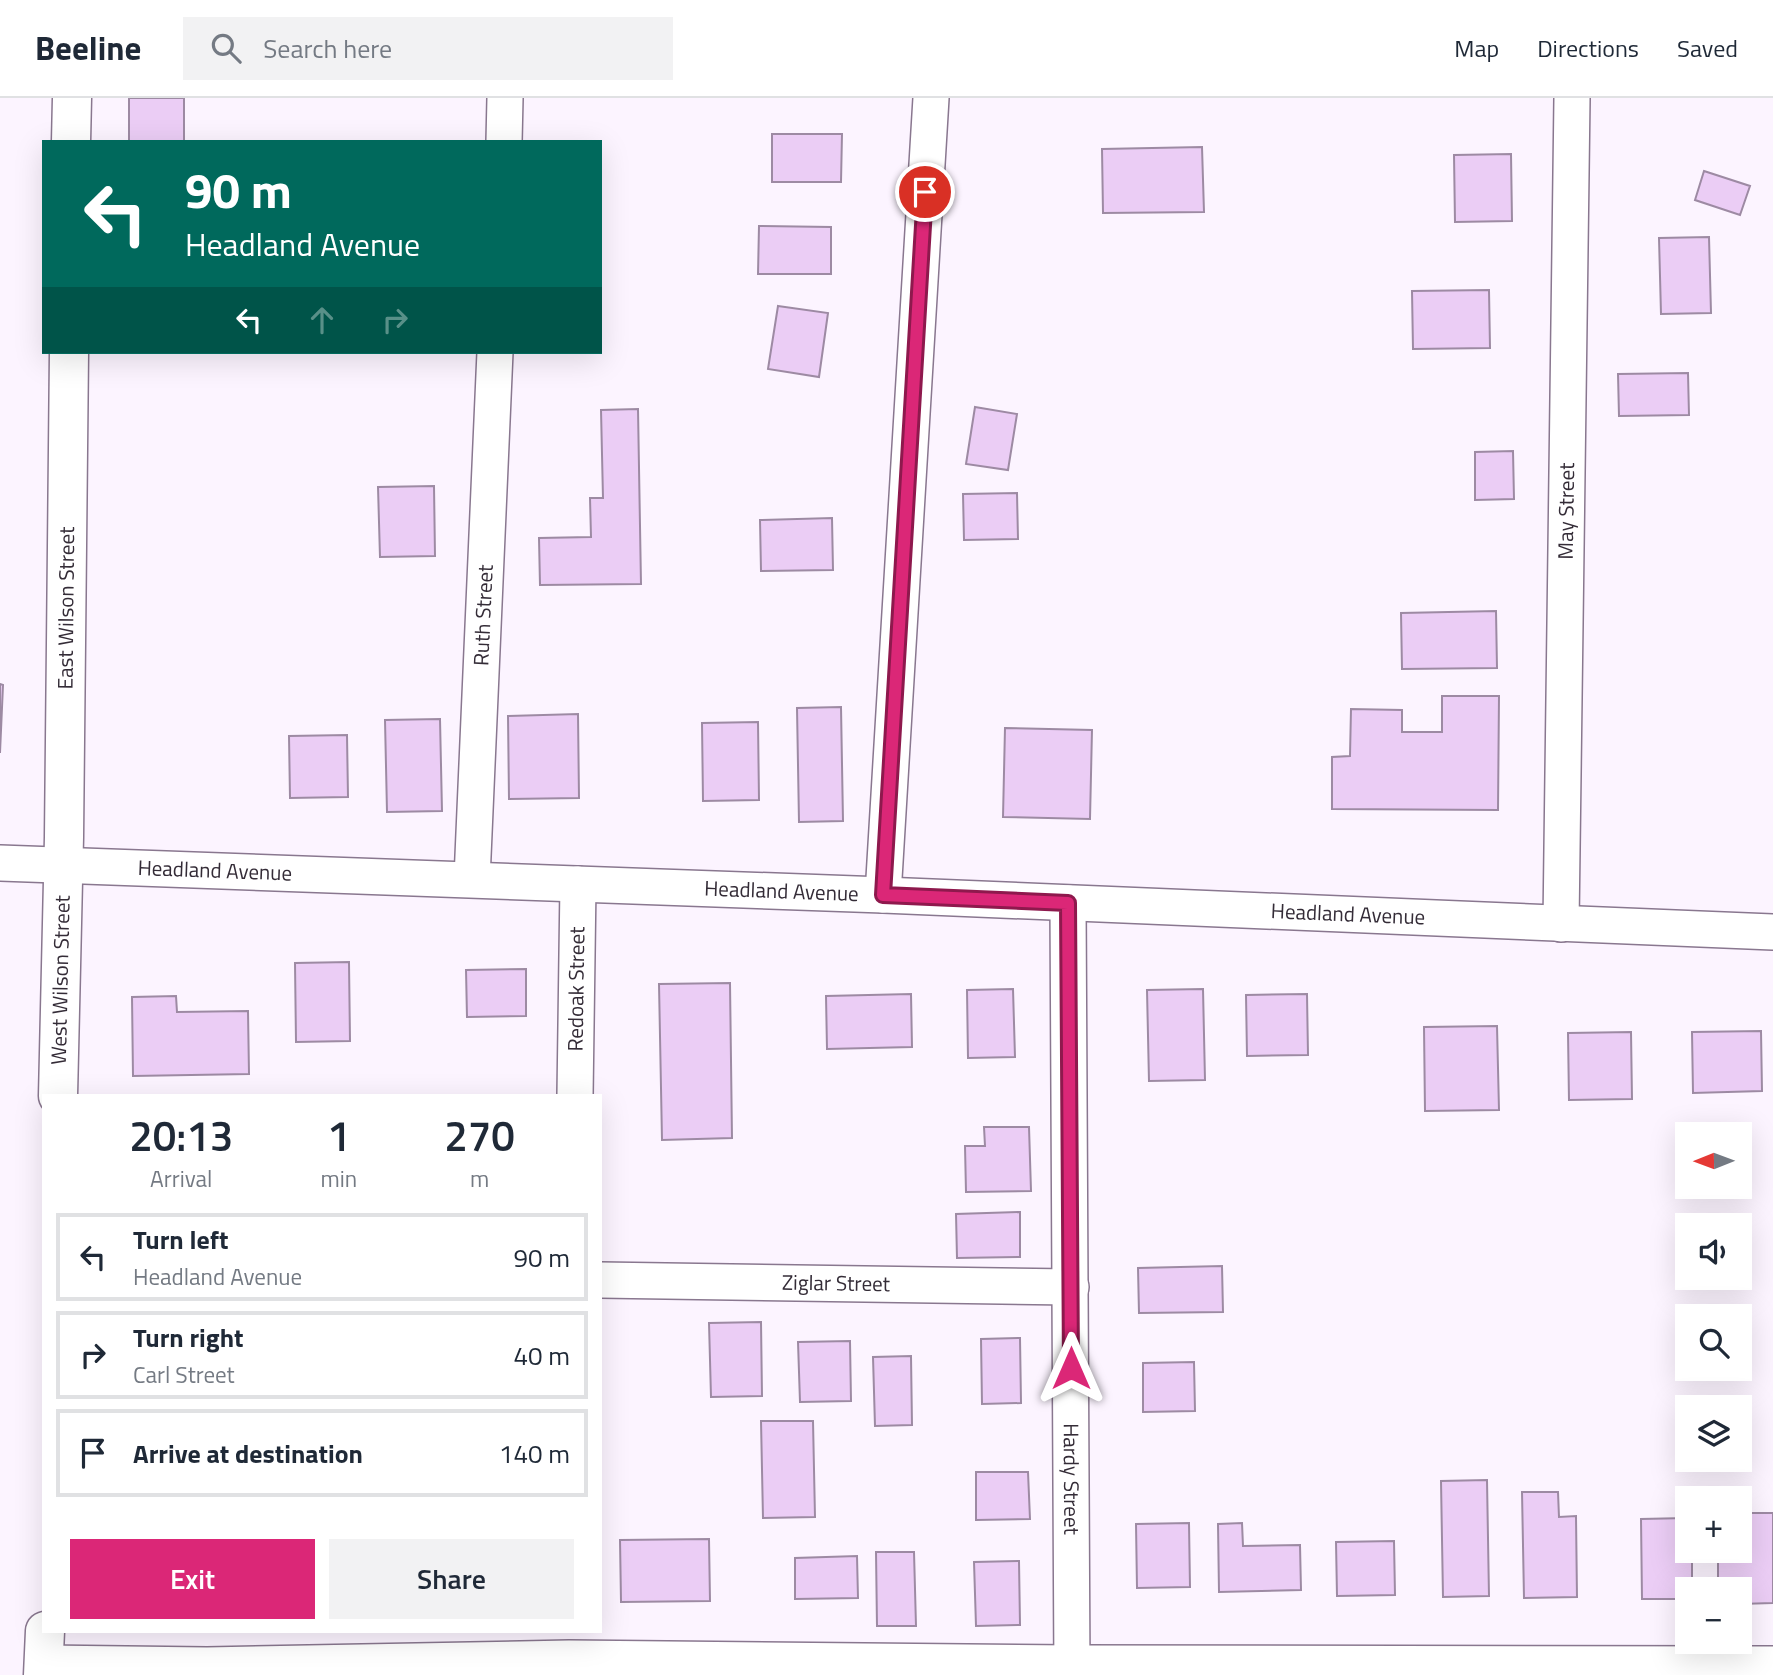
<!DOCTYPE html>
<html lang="en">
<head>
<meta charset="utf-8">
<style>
	body { margin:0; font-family:"Titillium Web",sans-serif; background:#f2f2f3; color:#1f2937; height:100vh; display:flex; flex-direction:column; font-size:26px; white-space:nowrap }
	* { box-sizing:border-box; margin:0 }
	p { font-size:23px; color:#747a83 }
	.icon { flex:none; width:38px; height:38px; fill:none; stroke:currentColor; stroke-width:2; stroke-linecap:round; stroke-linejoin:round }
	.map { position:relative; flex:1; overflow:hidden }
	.drawer { position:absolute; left:42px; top:996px; width:560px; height:539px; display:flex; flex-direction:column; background:#fff; border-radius:0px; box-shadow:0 7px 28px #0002 }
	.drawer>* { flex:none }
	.guide { position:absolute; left:42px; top:42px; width:560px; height:214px; border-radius:0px; box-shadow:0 7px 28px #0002; background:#00695c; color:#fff; overflow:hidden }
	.needle { width:46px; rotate:269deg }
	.controls { position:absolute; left:1675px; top:1024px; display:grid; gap:14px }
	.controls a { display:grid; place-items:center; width:77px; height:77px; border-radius:0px; background:#fff; box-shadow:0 7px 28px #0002; font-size:35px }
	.pin { position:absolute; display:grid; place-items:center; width:60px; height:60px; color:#fff; margin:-30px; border:4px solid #fff; border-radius:50%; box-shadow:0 2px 7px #0007 }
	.me { position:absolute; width:77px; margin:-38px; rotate:0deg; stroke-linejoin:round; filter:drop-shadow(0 0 5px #0008) }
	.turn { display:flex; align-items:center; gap:24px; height:147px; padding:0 28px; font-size:32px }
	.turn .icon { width:91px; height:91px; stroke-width:2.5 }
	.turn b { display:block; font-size:49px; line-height:60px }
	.lanes { display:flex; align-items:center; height:66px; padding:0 28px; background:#0003; justify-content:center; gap:35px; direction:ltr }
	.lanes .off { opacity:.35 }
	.eta { display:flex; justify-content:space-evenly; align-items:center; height:119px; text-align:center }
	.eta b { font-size:42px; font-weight:600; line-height:49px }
	.primary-button { display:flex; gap:14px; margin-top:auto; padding:14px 28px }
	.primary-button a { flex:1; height:80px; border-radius:0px; background:#db2777; color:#fff; font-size:28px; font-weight:600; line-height:80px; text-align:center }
	.primary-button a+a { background:#f2f2f3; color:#1f2937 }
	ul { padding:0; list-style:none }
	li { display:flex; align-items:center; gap:21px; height:88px; margin:0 14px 10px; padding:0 14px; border:4px solid #e0e1e3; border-radius:0px }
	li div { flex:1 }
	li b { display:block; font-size:26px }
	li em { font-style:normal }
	header { display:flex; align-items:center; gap:42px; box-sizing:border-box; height:98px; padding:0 35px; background:#fff; border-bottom:2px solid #e0e1e3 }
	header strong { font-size:33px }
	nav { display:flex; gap:38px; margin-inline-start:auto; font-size:24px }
	.search { width:490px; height:63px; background:#f2f2f3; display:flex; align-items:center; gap:18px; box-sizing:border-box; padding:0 24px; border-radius:0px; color:#747a83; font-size:26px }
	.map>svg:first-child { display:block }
	.building { fill:#ebcdf5; stroke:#9d8aa3; stroke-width:2 }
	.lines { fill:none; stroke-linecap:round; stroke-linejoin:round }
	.street-casing { stroke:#89778f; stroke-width:38 }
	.secondary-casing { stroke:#89778f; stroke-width:41 }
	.street { stroke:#fff; stroke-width:35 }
	.secondary { stroke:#fff; stroke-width:38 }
	.route-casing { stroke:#8e194d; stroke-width:18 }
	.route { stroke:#db2777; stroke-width:12 }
	.labels { text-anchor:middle; stroke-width:5; stroke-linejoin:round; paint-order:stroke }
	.street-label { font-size:21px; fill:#342c37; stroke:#fff }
</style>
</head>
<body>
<header>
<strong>Beeline</strong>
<div class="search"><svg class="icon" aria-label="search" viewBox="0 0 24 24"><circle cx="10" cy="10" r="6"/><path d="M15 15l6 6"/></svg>Search here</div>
<nav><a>Map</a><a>Directions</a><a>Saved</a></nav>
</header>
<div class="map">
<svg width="1773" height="1577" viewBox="0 0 1773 1577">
	<rect width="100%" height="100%" fill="#fcf4ff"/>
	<!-- building -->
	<path class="building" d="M129,0H184V44H129Z
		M772,36H842L841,84H772Z
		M1202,49L1204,114L1103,115L1102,51Z
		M1511,56L1512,123L1455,124L1454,57Z
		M1704,73L1750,88L1740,117L1695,102Z
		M759,128L831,129V176H758Z
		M1709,139L1711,215L1661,216L1659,140Z
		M1489,192L1490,250L1413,251L1412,193Z
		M778,208L828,215L819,279L768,271Z
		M1688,275L1689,317L1619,318L1618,276Z
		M975,309L1017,316L1008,372L966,366Z
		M638,311L641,486L540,487L539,440L591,439L590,400H603L601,312Z
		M1513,353L1514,401L1475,402V354Z
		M434,388L435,458L380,459L378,389Z
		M1017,395L1018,441L964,442L963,396Z
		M832,420L833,472L761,473L760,422Z
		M1496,513L1497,570L1402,571L1401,515Z
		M0,586L3,587L0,655Z
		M1442,598H1499L1498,712L1332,711V659L1350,658L1351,611L1402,612V634H1442Z
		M841,609L843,723L799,724L797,610Z
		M578,616L579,700L509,701L508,618Z
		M440,621L442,713L387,714L385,622Z
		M758,624L759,702L703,703L702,625Z
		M1005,630L1092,632L1090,721L1003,719Z
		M347,637L348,699L290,700L289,638Z
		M349,864L350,943L296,944L295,865Z
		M526,871V918L467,919L466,872Z
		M730,885L732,1040L662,1042L659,886Z
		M1013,891L1015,959L968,960L967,892Z
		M1203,891L1205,982L1149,983L1147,892Z
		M911,896L912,949L827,951L826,898Z
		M1307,896L1308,957L1247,958L1246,897Z
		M176,898L177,914L248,913L249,976L133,978L132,899Z
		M1497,928L1499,1012L1425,1013L1424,929Z
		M1761,933L1762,993L1693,995L1692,934Z
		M1631,934L1632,1001L1569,1002L1568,935Z
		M984,1029H1029L1031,1093L966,1094L965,1048H985Z
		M1020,1114V1159L957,1160L956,1116Z
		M1222,1168L1223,1214L1139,1215L1138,1170Z
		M761,1224L762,1298L711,1299L709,1225Z
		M1020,1240L1021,1305L982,1306L981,1241Z
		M850,1243L851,1303L800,1304L798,1244Z
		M911,1258L912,1327L875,1328L873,1259Z
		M1194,1264L1195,1313L1143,1314V1265Z
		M761,1323H813L815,1419L763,1420Z
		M976,1374H1028L1030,1421L976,1422Z
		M1487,1382L1489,1498L1443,1499L1441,1383Z
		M1522,1394H1558L1559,1419L1576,1418L1577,1499L1524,1500Z
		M1740,1415H1773V1505L1740,1506V1491H1718V1452H1740Z
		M1687,1420V1452H1692V1491H1687V1501H1642L1641,1421Z
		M1189,1425L1190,1489L1137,1490L1136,1426Z
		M1242,1425L1243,1448L1300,1447L1301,1492L1219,1494L1218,1426Z
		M709,1441L710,1503L621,1504L620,1442Z
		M1394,1443L1395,1497L1337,1498L1336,1444Z
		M876,1454H914L916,1528H877Z
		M857,1458L858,1500L795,1501V1460Z
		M1019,1463L1020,1527L976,1528L974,1464Z"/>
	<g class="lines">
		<!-- street casing -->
		<g class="street-casing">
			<g id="street">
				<path d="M504,44L505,0"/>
				<path id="s1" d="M0,765L883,797L1773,834"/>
				<path id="s2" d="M472,781L495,254"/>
				<path d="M883,797L931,0"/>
				<path id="s3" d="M1068,805L1072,1577"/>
				<path id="s4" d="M1561,826L1572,0"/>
				<path id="s5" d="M575,998L578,786"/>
				<path id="s6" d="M600,1182L1071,1189"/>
				<path d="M44,1565L207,1567L569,1560L1072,1565L1773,1566"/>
			</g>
		</g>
		<!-- secondary casing -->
		<g class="secondary-casing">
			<g id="secondary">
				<path d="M71,44L72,0"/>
				<path id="s7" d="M58,998L64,739L69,254"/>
				<path d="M43,1577L45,1533"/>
			</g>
		</g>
		<!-- street -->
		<use href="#street" class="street"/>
		<!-- secondary -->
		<use href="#secondary" class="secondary"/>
	</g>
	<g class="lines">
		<!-- route casing -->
		<g class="route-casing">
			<path id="route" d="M925,94L883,797L1068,805L1071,1270"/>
		</g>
		<!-- route -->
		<use href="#route" class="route"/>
	</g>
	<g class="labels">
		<!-- street labels -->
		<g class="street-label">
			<text dy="7" stroke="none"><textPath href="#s4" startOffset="413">May Street</textPath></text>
			<text dy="7" stroke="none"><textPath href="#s7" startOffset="488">East Wilson Street</textPath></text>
			<text dy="7" stroke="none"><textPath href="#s2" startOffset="264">Ruth Street</textPath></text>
			<text dy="7" stroke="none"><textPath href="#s1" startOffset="215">Headland Avenue</textPath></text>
			<text dy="7" stroke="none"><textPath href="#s1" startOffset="782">Headland Avenue</textPath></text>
			<text dy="7" stroke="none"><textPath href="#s1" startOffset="1349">Headland Avenue</textPath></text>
			<text dy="7" stroke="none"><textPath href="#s7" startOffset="116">West Wilson Street</textPath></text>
			<text dy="7" stroke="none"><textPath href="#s5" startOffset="107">Redoak Street</textPath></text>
			<text dy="7" stroke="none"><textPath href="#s6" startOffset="236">Ziglar Street</textPath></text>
			<text dy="7" stroke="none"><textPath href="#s3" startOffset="576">Hardy Street</textPath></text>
		</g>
	</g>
</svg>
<div class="controls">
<a><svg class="needle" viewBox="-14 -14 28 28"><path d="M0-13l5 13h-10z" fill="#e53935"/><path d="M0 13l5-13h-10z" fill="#747a83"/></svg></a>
<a><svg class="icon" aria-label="sound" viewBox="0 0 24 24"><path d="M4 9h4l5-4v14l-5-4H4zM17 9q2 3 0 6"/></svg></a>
<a><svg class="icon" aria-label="search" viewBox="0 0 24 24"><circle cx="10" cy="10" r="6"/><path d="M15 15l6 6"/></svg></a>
<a><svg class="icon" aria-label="layers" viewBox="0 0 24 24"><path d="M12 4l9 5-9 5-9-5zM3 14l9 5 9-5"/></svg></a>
<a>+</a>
<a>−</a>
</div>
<div class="pin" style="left:925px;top:94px;background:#d93025"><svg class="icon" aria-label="arrive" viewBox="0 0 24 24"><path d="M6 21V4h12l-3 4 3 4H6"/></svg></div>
<svg class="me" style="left:1071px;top:1270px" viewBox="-20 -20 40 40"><path d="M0-17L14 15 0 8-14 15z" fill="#db2777" stroke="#fff" stroke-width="4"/></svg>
<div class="guide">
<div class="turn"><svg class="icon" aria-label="left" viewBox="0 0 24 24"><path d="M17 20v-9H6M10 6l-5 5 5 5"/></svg><div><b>90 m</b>Headland Avenue</div></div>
<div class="lanes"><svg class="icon" aria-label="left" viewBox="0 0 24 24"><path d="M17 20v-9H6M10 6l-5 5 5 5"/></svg><svg class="icon off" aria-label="ahead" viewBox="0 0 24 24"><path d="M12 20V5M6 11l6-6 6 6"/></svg><svg class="icon off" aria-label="right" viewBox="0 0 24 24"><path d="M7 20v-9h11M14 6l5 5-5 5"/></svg></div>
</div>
<section class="drawer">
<div class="eta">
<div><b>20:13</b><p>Arrival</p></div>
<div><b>1</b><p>min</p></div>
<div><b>270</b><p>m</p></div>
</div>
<ul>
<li><svg class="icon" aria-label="left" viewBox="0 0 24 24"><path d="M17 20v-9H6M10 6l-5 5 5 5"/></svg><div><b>Turn left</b><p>Headland Avenue</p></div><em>90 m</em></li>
<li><svg class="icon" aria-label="right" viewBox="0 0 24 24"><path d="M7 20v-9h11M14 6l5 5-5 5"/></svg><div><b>Turn right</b><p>Carl Street</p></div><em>40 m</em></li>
<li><svg class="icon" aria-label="arrive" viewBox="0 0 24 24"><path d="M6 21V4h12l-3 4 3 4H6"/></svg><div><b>Arrive at destination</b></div><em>140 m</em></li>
</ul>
<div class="primary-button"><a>Exit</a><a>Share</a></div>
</section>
</div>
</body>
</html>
